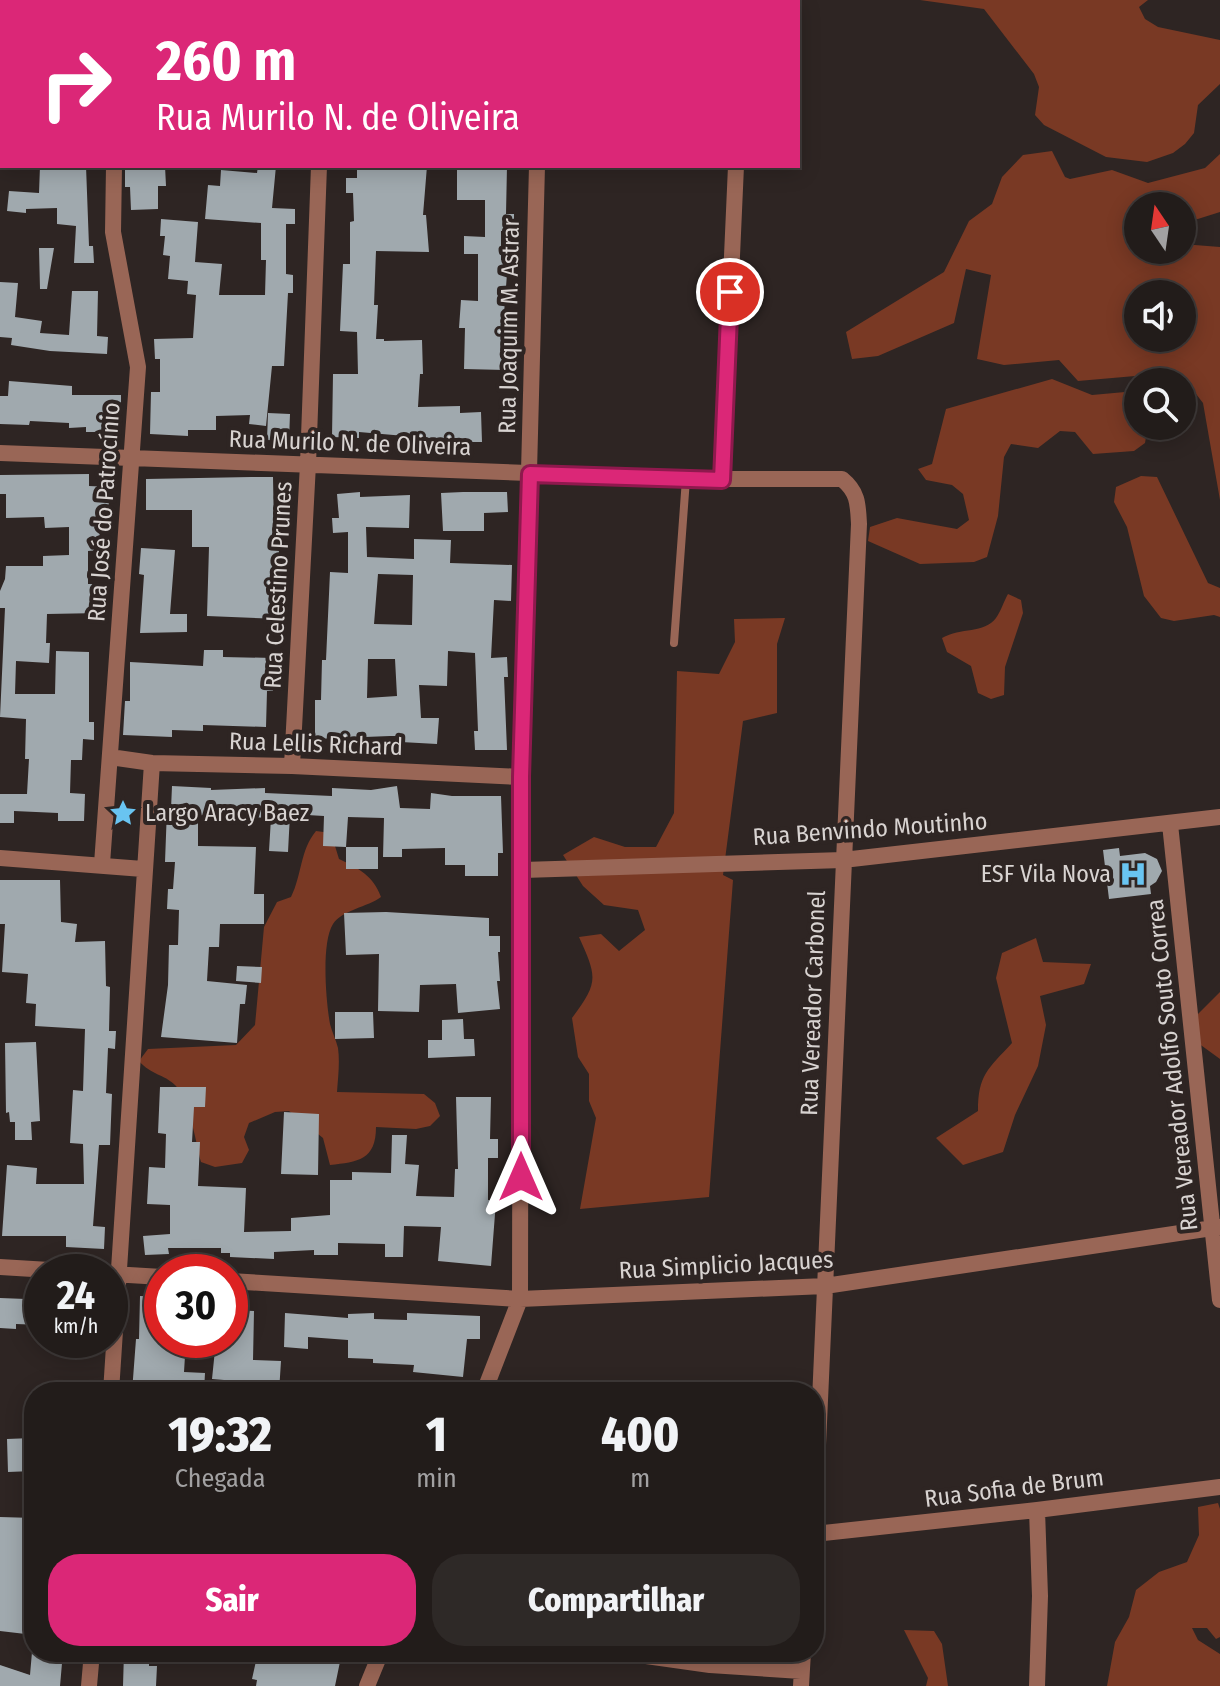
<!DOCTYPE html>
<html lang="pt">
<head>
<meta charset="utf-8">
<style>
	body { margin:0; font-family:"Fira Sans Condensed",sans-serif; background:#2e2927; color:#f1f3f6; height:100vh; display:flex; flex-direction:column; font-size:30px; white-space:nowrap }
	* { box-sizing:border-box; margin:0 }
	p { font-size:26px; color:#a2a1a2 }
	.icon { flex:none; width:44px; height:44px; fill:none; stroke:currentColor; stroke-width:2; stroke-linecap:round; stroke-linejoin:round }
	.map { position:relative; flex:1; overflow:hidden }
	.panel { position:absolute; left:24px; top:1382px; width:800px; height:280px; display:flex; flex-direction:column; background:#221c1a; border-radius:32px; box-shadow:0 4px 20px #0003,0 0 0 2px #3f3a39 }
	.panel>* { flex:none }
	.hud { position:absolute; left:0px; top:0px; width:800px; height:168px; box-shadow:0 4px 20px #0003,0 0 0 2px #3f3a39; background:#db2777; color:#fff; overflow:hidden }
	.needle { width:52px; rotate:347deg }
	.tools { position:absolute; left:1124px; top:192px; display:grid; gap:16px }
	.tools a { display:grid; place-items:center; width:72px; height:72px; border-radius:50%; background:#221c1a; box-shadow:0 4px 20px #0003,0 0 0 2px #3f3a39; font-size:40px }
	.speed { position:absolute; left:24px; top:1254px; display:flex; gap:16px; font-size:40px; font-weight:700; text-align:center }
	.speed>* { display:grid; place-content:center; width:104px; height:104px; border-radius:50%; background:#221c1a; box-shadow:0 4px 20px #0003,0 0 0 2px #3f3a39; line-height:1 }
	.speed small { font-size:20px; font-weight:400 }
	.speed .limit { border:12px solid #d22; background:#fff; color:#111 }
	.pin { position:absolute; display:grid; place-items:center; width:68px; height:68px; color:#fff; margin:-34px; border:4px solid #fff; border-radius:50%; box-shadow:0 2px 8px #0007 }
	.me { position:absolute; width:88px; margin:-44px; rotate:0deg; stroke-linejoin:round; filter:drop-shadow(0 0 6px #0008) }
	.turn { display:flex; align-items:center; gap:28px; height:168px; padding:0 24px; font-size:36px }
	.turn .icon { width:104px; height:104px; stroke-width:2.5 }
	.turn b { display:block; font-size:56px; line-height:68px }
	.eta { display:flex; justify-content:space-evenly; align-items:center; height:136px; text-align:center }
	.eta b { font-size:48px; font-weight:800; line-height:56px }
	.action { display:flex; gap:16px; margin-top:auto; padding:16px 24px }
	.action a { flex:1; height:92px; border-radius:32px; background:#db2777; color:#fff; font-size:32px; font-weight:800; line-height:92px; text-align:center }
	.action a+a { background:#2e2927; color:#f1f3f6 }
	.map>svg:first-child { display:block }
	.forest { fill:#793924; fill-rule:evenodd }
	.building { fill:#a0a9ae; fill-rule:evenodd }
	.lines { fill:none; stroke-linecap:round; stroke-linejoin:round }
	.lane { stroke:#996656; stroke-width:8 }
	.street { stroke:#996656; stroke-width:16 }
	.route-casing { stroke:#8e194d; stroke-width:20 }
	.route { stroke:#db2777; stroke-width:14 }
	.labels { text-anchor:middle; stroke-width:8; stroke-linejoin:round; paint-order:stroke }
	.street-label { font-size:24px; fill:#d8d3d1; stroke:#2e2523 }
	.poi-label { font-size:24px; fill:#d8d3d1; stroke:#2e2523; text-anchor:start }
</style>
</head>
<body>
<div class="map">
<svg width="1220" height="1686" viewBox="0 0 1220 1686">
	<rect width="100%" height="100%" fill="#2e2523"/>
	<!-- forest -->
	<path class="forest" d="M920,0H1148L1139,7L1145,19L1158,27L1220,40V84L1198,105L1194,133L1185,144L1173,153L1147,162L1106,157L1044,125L1035,115L1039,87L1034,74L984,9Z
		M1052,151L1065,177L1070,179L1112,170L1148,183L1205,168L1220,154V212L1182,224V206H1138V250H1182V244L1220,247V500L1203,403L1186,381L1158,374L1078,381L1059,360L1004,365L977,359L991,275L966,269L954,323L878,356L852,359L846,332L944,272L969,221L992,204L1002,177L1023,155ZM1138,294H1182V338H1138Z
		M1052,379L1092,395L1136,391L1138,426H1148L1145,443L1134,451L1093,454L1075,432L1060,431L1038,448L1011,444L1004,457L998,516L987,557L974,562L920,564L868,541L870,527L897,518L957,529L969,520L963,494L952,485L926,480L918,469L932,464L946,409Z
		M1141,476L1157,477L1208,583L1220,588V617L1214,615L1174,621L1161,618L1144,596L1127,527L1114,502L1116,487Z
		M1008,594L1021,600L1023,613L1005,667L1004,695L991,699L978,693L971,666L947,652L942,638C961,627 984,634 996,618C1001,611 1004,601 1008,594Z
		M785,618L777,644V713L743,721L723,875L733,880L709,1197L580,1209L596,1118L589,1101V1074L578,1057L572,1018C599,982 597,977 579,937L601,934L619,951L645,930L638,910L604,905L583,886L563,855L594,837L625,847H656L674,813L677,671L719,674L735,642L734,619Z
		M316,831L331,833L339,859C359,869 373,875 381,897C368,907 342,910 333,924C321,943 326,1002 330,1024C332,1032 336,1040 338,1048C340,1062 338,1078 337,1092L424,1094L435,1103L440,1116L430,1126L416,1129L376,1127C376,1160 358,1162 330,1165L323,1138L289,1111L275,1112L249,1123L244,1137L249,1150L242,1163L215,1167L201,1162C196,1143 189,1098 175,1085C164,1074 151,1075 139,1061L148,1049L236,1045L255,1025L264,927L277,902L291,897C302,875 300,850 316,831Z
		M1036,938L1043,962L1091,964L1084,984L1040,996L1046,1025L1038,1066L1015,1115L1003,1152L963,1165L936,1138L978,1111C978,1075 988,1069 1012,1043L996,978L1002,953Z
		M1220,992V1059L1198,1043L1196,1016Z
		M1218,1503L1220,1509V1637L1216,1639L1207,1628H1192L1198,1640L1220,1654V1686H1107L1115,1642L1129,1617L1136,1590L1159,1572L1187,1562L1199,1535L1198,1507Z
		M904,1630L934,1631L942,1644L948,1686H926L928,1678Z"/>
	<!-- building -->
	<path class="building" d="M40,166H86L89,246H93L94,263H74L76,226L57,224V208L26,209V213L7,211L9,191L39,193Z
		M125,166H165L166,186H158V209L131,210L130,187H125Z
		M258,166H276L272,208L295,209V224H286V274L293,275V293H288L284,366H272L266,426L249,424L250,415L216,416V430H188V436L150,434L151,392H160V359H155L154,339L193,338L196,295L187,294L188,281L168,279L170,256L163,255L165,236H160L161,219L198,222L195,262L222,264L219,295H265L266,260H261V223L205,219L208,185L220,186L221,170L257,173Z
		M357,166H427L423,215H426L429,252L376,251L374,305H378L376,339H384V341L422,340L423,374H420L418,407L460,406V413L481,412L482,442H460V447H439V443L405,441V436L359,432V438L332,437L333,374H358L357,332L340,331L343,264H350V222L354,221L353,193H346V178H357Z
		M457,166H507L506,214H514V231H501V260H508L502,341H506L505,370L464,369L465,328H459L461,300L478,301V254H464V236L485,237V200H457Z
		M39,248H54L47,289H40Z
		M0,282L18,283L15,317L42,321L40,333L69,335L72,291H98L97,336L108,337L107,354L50,351L11,345L12,338L0,337Z
		M9,381L72,386V395H121V432H86V427L69,428V423L30,421L29,425L0,424V396H8Z
		M268,413L290,414L289,441L267,440Z
		M89,474V486L110,487L108,514L99,513L100,550L88,551V584H101V613L47,614L46,643H50L49,663L16,661L15,694H55L56,651L89,652V722H94V740L83,739L82,760H71L70,793L85,794L84,821H58V813L14,811V823H0V794H27L29,759H25L26,719L0,717L5,608H0V591L5,579L6,566H43V556L69,555V527L45,528L44,517L6,518V494H0V475Z
		M251,477H273L274,530H278L279,554H285L282,619L207,616L209,547H192V510H146V479Z
		M360,492V497L410,495L409,528L366,527L367,557L414,559V539L451,540L450,563L512,565L511,601L494,600L491,658L507,657L508,677H504L507,750H475L474,731H478L475,653L448,651L447,686L419,685L421,718H439L437,744L401,742L400,736H390L315,739V700H321L322,660H326L330,572L348,573V532L333,533L332,518H339L337,494ZM378,574L413,575L412,625L374,624ZM368,659H395L397,696L367,698Z
		M463,492H507L508,512L484,513V531H443L441,493Z
		M141,548L175,550L170,614H187V632L140,633L144,575L139,574Z
		M204,650H223V657L273,658V691H267L266,727L203,725V731L172,730V737L123,735L125,701H130V662L203,666Z
		M172,786L211,788V790L265,788V793L332,796V788L371,790L397,786L400,808L430,809L431,793L452,796H501L503,853H498V876H465V865H445V848L402,849V857H383L384,818L348,817L346,847L323,846L324,816L290,814L288,852L269,851L271,818L198,815V846L256,847L254,894H264V924H220L219,947H209L207,981L247,985L245,1004H240L237,1043L161,1037L168,985L169,945H178L179,910L167,909L168,889H173L175,862H165L167,809H171Z
		M346,847H378V869H346Z
		M1119,848L1120,856L1145,853L1157,859L1162,871L1156,882L1150,886L1151,894L1109,899L1103,850Z
		M0,880H60L61,922L77,924L75,942L105,941L106,986L110,987L109,1031H116L115,1049L108,1048L106,1093L112,1094L110,1145H99L93,1226L105,1227L104,1249L66,1247V1236H2L7,1165L37,1168L36,1184H84L83,1144L70,1143L73,1090L83,1091L85,1029L35,1026L36,1004L26,1003L28,974L2,972L5,924H0Z
		M386,912L489,918V936H500V952H498L500,981H497L500,1009L458,1013L456,984L420,985L419,1012L378,1011L379,954L346,955L344,913Z
		M237,966L262,967L261,983L236,981Z
		M335,1012H373L374,1038L335,1039Z
		M463,1019L464,1039H474L475,1056L428,1058V1040H442V1020Z
		M36,1042L40,1121L31,1122L32,1140H15V1122H10L9,1112L6,1113L5,1043Z
		M160,1087H206L205,1107H194L192,1142H200L198,1186L246,1188L244,1232L291,1231V1218L330,1215V1180H352V1172L391,1173L392,1135H407L405,1164L419,1165L416,1196L454,1197L455,1169H458L456,1097H491L490,1139H498V1158H488V1200L496,1201L491,1266L438,1261L441,1227L404,1226L403,1257H385V1244L338,1243V1255H314V1250L274,1252V1259L230,1257V1253H221V1248H168L169,1254L145,1255L143,1236L170,1234V1205L147,1204L149,1167L165,1168L166,1134L158,1133Z
		M284,1112L319,1114L318,1175L281,1174Z
		M26,1293L42,1294V1325L16,1324V1329L0,1328V1298L26,1299Z
		M140,1296L162,1297V1340H186L184,1372L205,1373L204,1392H132L136,1339H139Z
		M230,1310L254,1311L253,1360L281,1361L279,1392L248,1390V1382L212,1379L216,1340H230Z
		M285,1313L348,1318V1314L374,1313V1319L407,1320V1313L480,1316V1339H467L463,1377L413,1372L414,1365L373,1363V1359L348,1358V1340L308,1337V1349L284,1347Z
		M32,1438L33,1471L8,1472L7,1439Z
		M0,1517L34,1518V1542L28,1541L24,1573H34V1635L0,1631Z
		M32,1652H63L60,1686H0V1665L30,1675Z
		M124,1652H149V1666H157L156,1686H123Z
		M258,1652H342L335,1686H256L257,1680L252,1679Z"/>
	<g class="lines">
		<!-- lane -->
		<path class="lane" d="M674,643L686,479"/>
		<!-- street -->
		<path class="street" d="M120,2V0
			M326,2V0
			M543,2L544,0
			M746,2V0
			M0,42H2
			M0,453L686,479H842C858,492 858,504 859,524L814,1535
			M722,480L736,166
			M110,757L152,763L292,766L521,777
			M292,766L308,464L319,166
			M1170,824L1220,1300
			M0,858L143,869
			M102,864L138,367L113,232L114,166
			M523,870L843,860L1220,817
			M0,1267L82,1272
			M112,1274L162,1277
			M230,1281L520,1299L825,1286L1220,1227
			M111,1392L152,763
			M484,1392L520,1299L521,777L537,166
			M814,1534L1037,1510L1220,1487
			M618,1652L710,1665L801,1671
			M89,1686L92,1652
			M367,1686L381,1652
			M801,1686L803,1652
			M1037,1686L1040,1596L1037,1510"/>
	</g>
	<g class="lines">
		<!-- route casing -->
		<g class="route-casing">
			<path id="route" d="M521,1177V777L530,474L722,480L730,292"/>
		</g>
		<!-- route -->
		<use href="#route" class="route"/>
	</g>
	<!-- icons -->
	<defs>
		<g id="sight-bare" transform="scale(2.16)"><path d="M0-6L1.8-2.2L6-1.7L2.9 1.2L3.7 5.4L0 3.3L-3.7 5.4L-2.9 1.2L-6-1.7L-1.8-2.2Z" fill="#69c4f1" stroke="#2e2523" stroke-width="2.5" paint-order="stroke"/></g>
		<g id="hospital-bare" transform="scale(2.16)"><path d="M-5-5h3v3.5h4V-5h3V5h-3V1.5h-4V5h-3Z" fill="#69c4f1" stroke="#2e2523" stroke-width="2.5" paint-order="stroke"/></g>
	</defs>
	<g fill-rule="evenodd">
		<use href="#sight-bare" x="123" y="813"/>
		<use href="#hospital-bare" x="1133" y="874"/>
	</g>
	<g class="labels">
		<!-- street labels -->
		<g class="street-label">
			<text transform="translate(509 326) rotate(-89)" y="8">Rua Joaquim M. Astrar</text>
			<text transform="translate(350 443) rotate(2)" y="8">Rua Murilo N. de Oliveira</text>
			<text transform="translate(104 512) rotate(-86)" y="8">Rua José do Patrocínio</text>
			<text transform="translate(278 585) rotate(-87)" y="8">Rua Celestino Prunes</text>
			<text transform="translate(316 744) rotate(2)" y="8">Rua Lellis Richard</text>
			<text transform="translate(870 829) rotate(-4)" y="8">Rua Benvindo Moutinho</text>
			<text transform="translate(813 1003) rotate(-88)" y="8">Rua Vereador Carbonel</text>
			<text transform="translate(1172 1065) rotate(-96)" y="8">Rua Vereador Adolfo Souto Correa</text>
			<text transform="translate(726 1265) rotate(-3)" y="8">Rua Simplicio Jacques</text>
			<text transform="translate(1014 1488) rotate(-7)" y="8">Rua Sofia de Brum</text>
		</g>
		<!-- poi labels -->
		<g class="poi-label">
			<text x="145" y="821">Largo Aracy Baez</text>
			<text x="1111" y="882" text-anchor="end">ESF Vila Nova</text>
		</g>
	</g>
</svg>
<div class="tools">
<a><svg class="needle" viewBox="-14 -14 28 28"><path d="M0-13l5 13h-10z" fill="#e53935"/><path d="M0 13l5-13h-10z" fill="#a2a1a2"/></svg></a>
<a><svg class="icon" aria-label="sound" viewBox="0 0 24 24"><path d="M4 9h4l5-4v14l-5-4H4zM17 9q2 3 0 6"/></svg></a>
<a><svg class="icon" aria-label="search" viewBox="0 0 24 24"><circle cx="10" cy="10" r="6"/><path d="M15 15l6 6"/></svg></a>
</div>
<div class="speed"><div>24<small>km/h</small></div><div class="limit">30</div></div>
<div class="pin" style="left:730px;top:292px;background:#d93025"><svg class="icon" aria-label="arrive" viewBox="0 0 24 24"><path d="M6 21V4h12l-3 4 3 4H6"/></svg></div>
<svg class="me" style="left:521px;top:1177px" viewBox="-20 -20 40 40"><path d="M0-17L14 15 0 8-14 15z" fill="#db2777" stroke="#fff" stroke-width="4"/></svg>
<div class="hud">
<div class="turn"><svg class="icon" aria-label="right" viewBox="0 0 24 24"><path d="M7 20v-9h11M14 6l5 5-5 5"/></svg><div><b>260 m</b>Rua Murilo N. de Oliveira</div></div>
</div>
<section class="panel">
<div class="eta">
<div><b>19:32</b><p>Chegada</p></div>
<div><b>1</b><p>min</p></div>
<div><b>400</b><p>m</p></div>
</div>
<div class="action"><a>Sair</a><a>Compartilhar</a></div>
</section>
</div>
</body>
</html>
